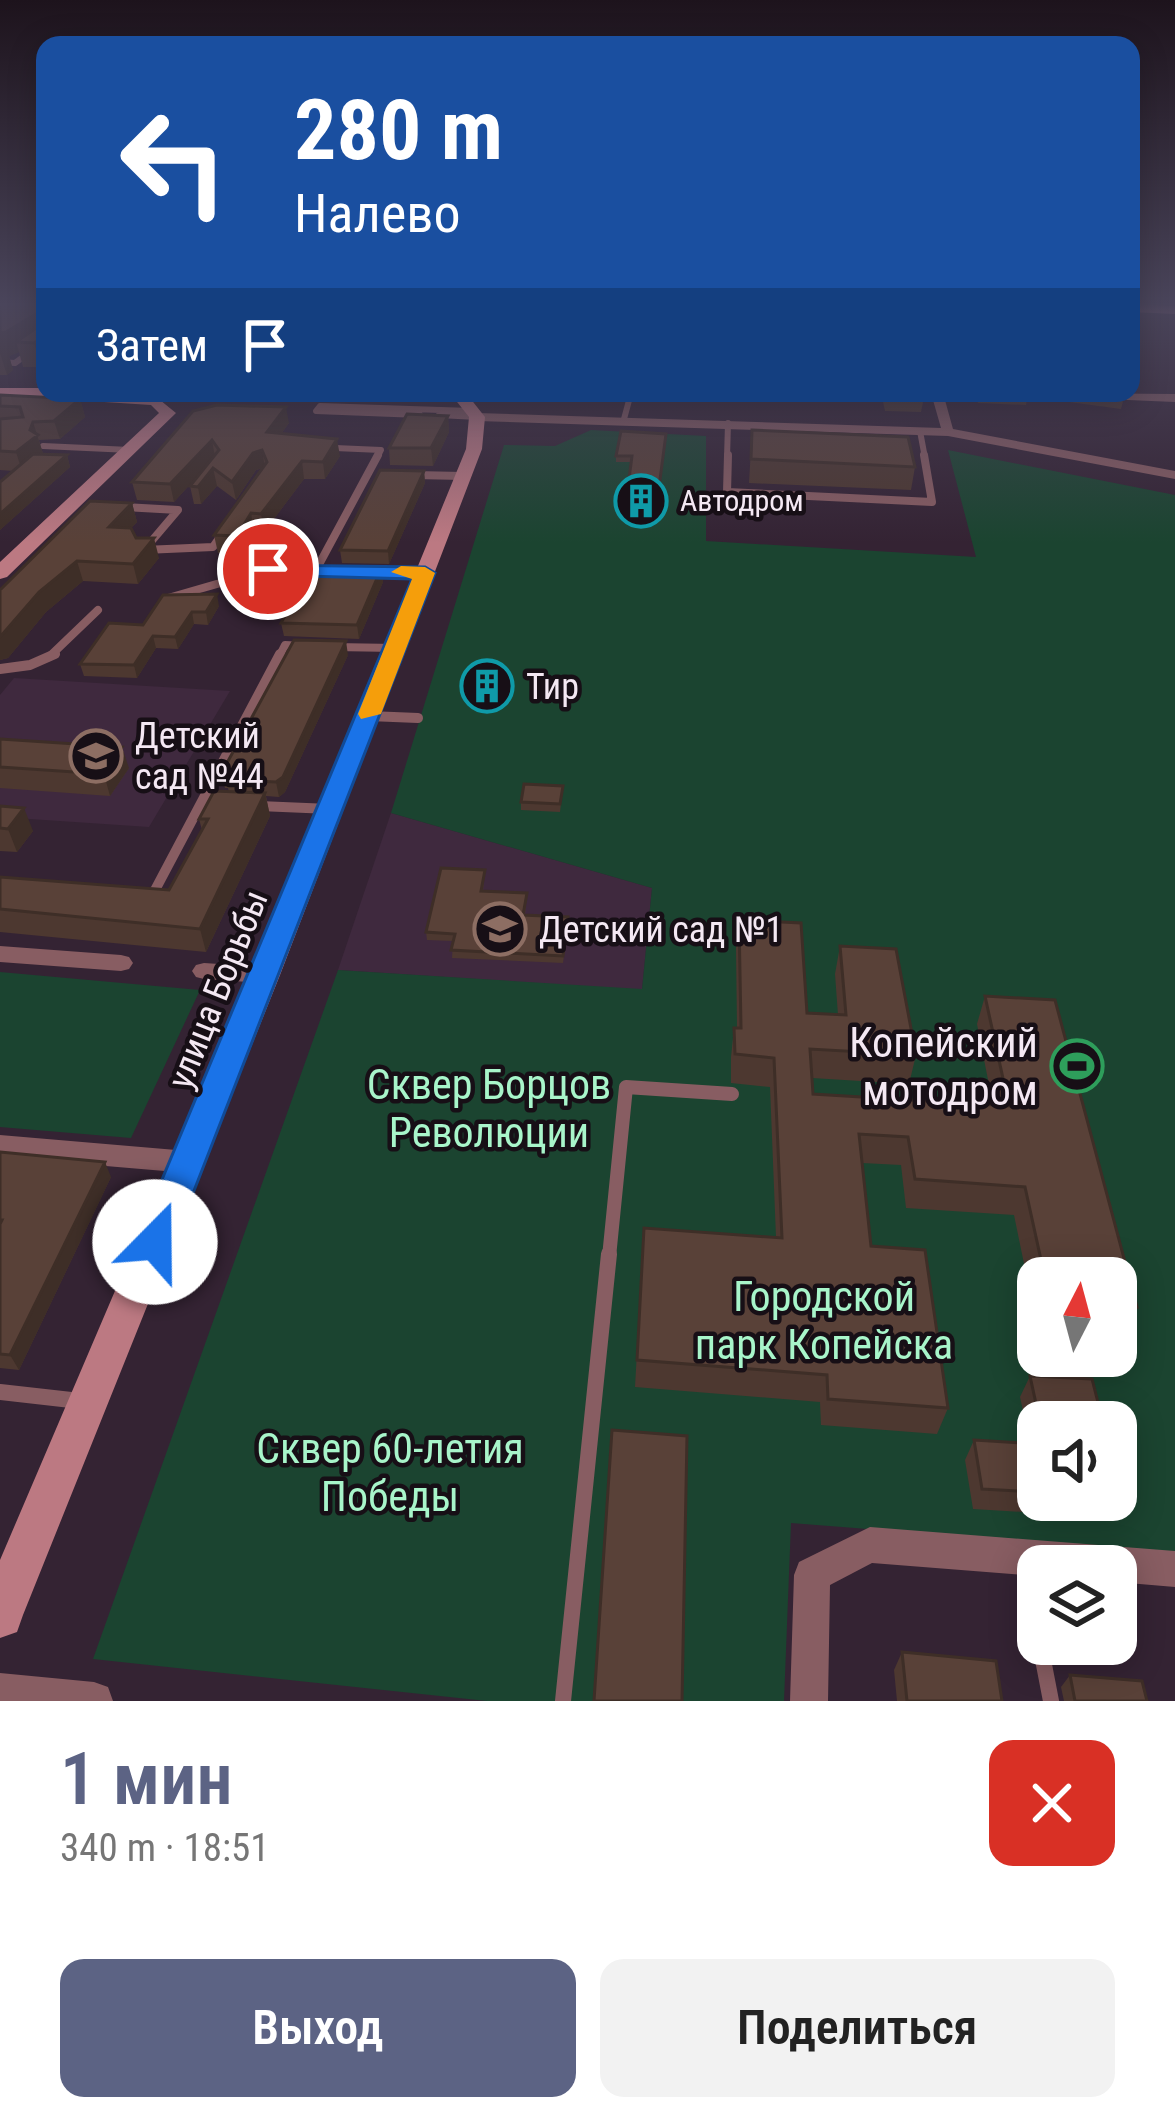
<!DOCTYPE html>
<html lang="ru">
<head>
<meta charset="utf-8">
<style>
	body { margin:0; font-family:"Roboto Condensed",sans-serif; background:#f2f2f2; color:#222; height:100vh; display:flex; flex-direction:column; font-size:45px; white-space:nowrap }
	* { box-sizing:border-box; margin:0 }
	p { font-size:39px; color:#767676 }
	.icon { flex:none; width:66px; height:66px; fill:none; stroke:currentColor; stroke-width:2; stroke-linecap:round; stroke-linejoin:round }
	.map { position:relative; height:1701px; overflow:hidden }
	.panel { display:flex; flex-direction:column; background:#fff; flex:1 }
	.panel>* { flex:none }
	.top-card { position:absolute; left:36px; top:36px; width:1104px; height:366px; border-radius:24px; box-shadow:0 6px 30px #0003; background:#1a4fa0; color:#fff; overflow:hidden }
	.needle { width:78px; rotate:6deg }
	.buttons { position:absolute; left:1017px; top:1257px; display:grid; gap:24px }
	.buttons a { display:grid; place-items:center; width:120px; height:120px; border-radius:24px; background:#fff; box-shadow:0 6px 30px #0003; font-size:60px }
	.pin { position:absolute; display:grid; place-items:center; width:102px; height:102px; color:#fff; margin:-51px; border:6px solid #fff; border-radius:50%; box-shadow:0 3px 12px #0007 }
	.me { position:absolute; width:132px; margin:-66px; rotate:22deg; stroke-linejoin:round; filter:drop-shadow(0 0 9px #0008) }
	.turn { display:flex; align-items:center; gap:42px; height:252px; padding:0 60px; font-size:54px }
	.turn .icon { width:156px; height:156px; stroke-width:2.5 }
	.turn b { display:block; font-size:84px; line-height:102px }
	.then { display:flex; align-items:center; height:114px; padding:0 60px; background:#0003; gap:24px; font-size:45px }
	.round { display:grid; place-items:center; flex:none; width:126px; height:126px; border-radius:24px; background:#f2f2f2 }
	.head { display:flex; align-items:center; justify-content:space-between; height:204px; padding:0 60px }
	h1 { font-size:72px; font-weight:600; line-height:90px; color:#5c6384 }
	.button { display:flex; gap:24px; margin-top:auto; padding:24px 60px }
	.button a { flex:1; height:138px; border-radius:24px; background:#5c6384; color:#fff; font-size:48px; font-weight:600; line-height:138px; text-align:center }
	.button a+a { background:#f2f2f2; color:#222 }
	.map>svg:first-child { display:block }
	.built { fill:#3f293e }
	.green { fill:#1b4430; fill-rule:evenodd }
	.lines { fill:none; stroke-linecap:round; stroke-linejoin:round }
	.lane-far4 { stroke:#885d62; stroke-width:6 }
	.lane-far3 { stroke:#885d62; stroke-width:8 }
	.lane-far2 { stroke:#885d62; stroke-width:10 }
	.lane-far1 { stroke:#885d62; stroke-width:14 }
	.lane { stroke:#885d62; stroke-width:16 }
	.street { fill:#885d62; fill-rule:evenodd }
	.secondary { fill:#bc7982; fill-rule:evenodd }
	.primary { fill:#e58e9a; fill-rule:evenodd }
	.wall { fill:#4d3830 }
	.shaded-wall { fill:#3e2e27 }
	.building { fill:#594138; stroke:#3e2e27; stroke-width:3 }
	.route { fill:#1a73e8; stroke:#114b97; stroke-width:3 }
	.slow { fill:#f59e0b }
	.labels { text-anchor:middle; stroke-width:9; stroke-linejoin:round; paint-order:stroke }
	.far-poi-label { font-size:30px; fill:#f4e8f3; stroke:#170f16; text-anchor:start }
	.poi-label { font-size:36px; fill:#f4e8f3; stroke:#170f16; text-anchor:start }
	.street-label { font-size:36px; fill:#f4e8f3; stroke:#170f16 }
	.near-poi-label { font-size:42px; fill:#f4e8f3; stroke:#170f16; text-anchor:end }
	.near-park-label { font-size:42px; fill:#a8f5ca; stroke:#170f16 }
</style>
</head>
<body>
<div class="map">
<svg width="1175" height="1701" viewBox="0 0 1175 1701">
	<rect width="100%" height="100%" fill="#342333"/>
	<!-- built -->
	<path class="built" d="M14,678L230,691L149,827L0,817V695Z
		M391,813L652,888L642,990L338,970Z"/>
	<!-- green -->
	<path class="green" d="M591,430L706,436V541L976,557L948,450L1175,495V1553L791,1523L784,1701H487L93,1659L338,970L642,989L652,888L391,813L504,445L555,446ZM1038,1278H1116V1356H1038ZM1038,1422H1116V1500H1038Z
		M0,972L200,990L131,1138L0,1127Z"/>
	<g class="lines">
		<!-- lane-far4 -->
		<path class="lane-far4" d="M0,362L15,363L45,341
			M842,393L938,397
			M420,415L316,411L320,406L471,411
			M439,415L477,417
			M624,419L631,393
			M920,431L925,458
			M43,446L130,450
			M335,448L381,450L377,458
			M727,458L728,423"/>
		<!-- lane-far3 -->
		<path class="lane-far3" d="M728,455L727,492L932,502L924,455
			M414,475L463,476
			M124,507L178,510L144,550L213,547L222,534
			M316,570L378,455
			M368,572L425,573
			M168,598L269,569L320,570
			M333,647L396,648
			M49,657L98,610
			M279,657L285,645L303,646"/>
		<!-- lane-far2 -->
		<path class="lane-far2" d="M0,669L30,665L55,654
			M369,716L418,718
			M259,806L330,809
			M146,892H154L280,654"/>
		<!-- lane-far1 -->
		<path class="lane-far1" d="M609,1257L626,1087L732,1094"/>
		<!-- lane -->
		<path class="lane" d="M0,1392L80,1401
			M1025,1566L1038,1635
			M1040,1644L1051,1701
			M563,1701L609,1254"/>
		<!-- street -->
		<path class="street" d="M931,393H943L953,429L1175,471V479L948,436L477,421L471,417L477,413L941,428Z
			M1051,393L1175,394V402L1057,397Z
			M0,946L121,955L129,957L133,963L129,969L121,971L0,962Z
			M204,963L265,967L273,969L277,975L273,981L265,983L204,979L196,977L192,971L196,965Z
			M0,1135L188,1151L198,1154L202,1162L198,1170L188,1173L0,1157Z
			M870,1527L1175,1551V1587L1116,1582V1566H1038V1576L872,1563L830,1585L828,1701H790L794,1575L799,1562Z
			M0,1673L94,1682L108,1687L113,1701H0Z"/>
		<!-- secondary -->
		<path class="secondary" d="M76,393L155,396L176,413L7,577L0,579V562L159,413L151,405L73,400Z
			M450,393H466L485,417L482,449L280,975L23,1615L17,1632L0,1638V1560L250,975L466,449L469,417Z"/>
		<!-- primary -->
		<path class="primary" d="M1131,304L1175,306V314L1131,312Z
			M0,388H45V393H91L83,398H0Z"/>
	</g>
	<!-- wall -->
	<path class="wall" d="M0,304H45V364L41,367H23L19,352L9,356L13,370L7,375H0Z
		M561,393H623L622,398L561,395Z
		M885,393H925L921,412L885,411L883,402Z
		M974,393H1028V394L1026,405L978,403Z
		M1071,393H1121L1124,398L1121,409L1069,402Z
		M0,395L80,399L85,417L60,439L39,440L43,454L67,455L70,467L0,530V482L13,471L0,470Z
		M217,405L289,423L281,434L340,456L325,479H304L264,532L254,531L240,554L218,553L214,535L263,468L256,470L236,500L217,486L201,504H194L190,486L204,469L174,502L137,500L132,482Z
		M448,416L449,432L433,466L390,465L389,448Z
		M752,430L915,467L911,490L749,483Z
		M666,434L655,516L625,515L631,462H616V456Z
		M424,471L425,483L389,564L342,563L340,550Z
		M132,503L137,522L131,528L136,538L159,558L138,584L83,581L46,612L8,658L0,660V590Z
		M381,569L383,582L359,639L284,636L281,623Z
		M219,606L208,625L194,624L178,649L156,648L137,678L84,676L80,664L143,625Z
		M348,655L285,792L279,797L266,796L270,816L206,952L0,932V877L169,890L202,830L199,819L229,792L228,788H225L221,774Z
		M0,739L129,768L110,796L0,788Z
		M563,786L560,812L521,810V802Z
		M0,806L33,831L17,852L0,851Z
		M485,870L483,891L527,893L525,915L568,925L563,963L452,958L453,941L427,940L426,932Z
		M739,920L807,1013L838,1015L835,974L840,946L916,1055L909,1084L812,1078L813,1094L993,1105L977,1024L985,996L1137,1307L1123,1334H1116V1278H1038L1037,1327L1014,1215L906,1208L901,1165L862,1163L871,1246L948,1408L937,1434L821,1425L820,1402L635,1387L644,1228L776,1237L770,1087L731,1083V1057L734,1028H737L736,948Z
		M0,1152L111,1177L19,1370L0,1368Z
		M1030,1376L1103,1422H1038V1500H1116V1470L1123,1497L1110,1517L973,1509L965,1460L974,1440L1030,1443L1020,1397Z
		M902,1652L1002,1701H897L894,1670Z
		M1070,1675L1147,1701H1064L1061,1687Z"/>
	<!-- shaded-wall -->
	<path class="shaded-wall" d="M41,311L45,327L16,342L19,352L9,356L13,370L7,375L0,353V333Z
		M45,336V364L41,367L34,343Z
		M80,399L85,417L60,439L54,421Z
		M286,407L289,423L270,449L267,432Z
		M448,416L449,432L433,466L431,448Z
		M33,422L43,454L22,471L16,452L30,430Z
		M337,439L340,456L325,479L323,462Z
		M212,440L215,457L174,502L170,484Z
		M262,450L265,467L256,470L236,500L232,482L253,453Z
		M67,455L70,467L0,530V514Z
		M302,461L304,479L264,532L261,514Z
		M213,468L217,486L201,504L198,487Z
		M424,471L425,483L389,564L388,551Z
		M132,503L137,522L114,546L109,527Z
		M251,513L254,531L240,554L237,536Z
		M154,538L159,558L138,584L133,564Z
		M77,561L83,581L46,612L8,658L0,660V637L39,592Z
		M381,569L383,582L359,639L357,625Z
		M217,594L219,606L208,625L206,612Z
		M192,612L194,624L178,649L175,637Z
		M153,636L156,648L137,678L134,665Z
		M346,641L348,655L285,792L279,797L276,782Z
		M122,747L129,768L110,796L104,774Z
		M265,793L270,816L206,952L200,929Z
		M24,808L33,831L17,852L8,829Z
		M105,1162L111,1177L19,1370L10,1355Z"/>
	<!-- building -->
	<path class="building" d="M0,304H45V336L34,343L16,342L45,322L41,311L6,332L0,333Z
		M1086,393H1121L1124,398Z
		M0,395L80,399L54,421L33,422L30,430L38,435L16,452L0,451V419L23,417L20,407L0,406Z
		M217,405L286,407L267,432L337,439L323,462L302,461L261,514L251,513L237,536L214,535L267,462L262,450L253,453L232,482L213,468L198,487L190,486L219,450L212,440L170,484L132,482L193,411Z
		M407,414L448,416L431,448H389Z
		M752,430L908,437L915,467L751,459Z
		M621,431L666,434L656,510L625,509L632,456H616Z
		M33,454L67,455L0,514V482Z
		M380,470L424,471L388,551L340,550Z
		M90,501L132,503L109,527L131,528L136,538H154L133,564L77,561L39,592L0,637V590Z
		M311,567L381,569L357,625L281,623Z
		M217,594L206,612H192L175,637L153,636L134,665L80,664L109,623L143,625L163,595Z
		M294,640L346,641L283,777L276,782L226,780L230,774H221Z
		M0,739L122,747L104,774L0,767Z
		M524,784L563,786L560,804L521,802Z
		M214,791L265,793L200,929L0,909V877L169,890L208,819H199Z
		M0,806L24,808L8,829L0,828Z
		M441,868L485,870L481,891L527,893L523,915L568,917L563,956L451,950L455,934L426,932Z
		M739,920L801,923L807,1013L846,1015L840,946L896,949L916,1055L810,1049L813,1094L1009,1106L985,996L1055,1000L1137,1307L1116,1305V1278H1045L1025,1187L915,1179L908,1137L859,1134L871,1246L925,1250L948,1408L828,1399L827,1375L637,1360L644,1228L782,1238L774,1058L735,1054L734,1028H741Z
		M0,1152L105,1162L10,1355L0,1354V1224L2,1220H0Z
		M1030,1376L1092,1379L1103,1422H1040Z
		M612,1430L687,1436L682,1701H594Z
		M974,1440L1038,1444V1492L982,1489Z
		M1116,1470L1123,1497H1116Z
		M902,1652L996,1661L1002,1701H907Z
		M1070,1675L1142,1681L1147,1701H1075Z"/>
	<!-- sky -->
	<linearGradient id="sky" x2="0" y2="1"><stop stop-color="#1d131c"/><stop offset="0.56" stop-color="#4a455b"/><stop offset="1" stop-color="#4a455b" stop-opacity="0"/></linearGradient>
	<rect width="1175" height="543" fill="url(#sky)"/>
	<!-- route -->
	<path class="route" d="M261,565L425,567L435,573L174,1242L168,1254L155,1259L142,1254L136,1242L412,579L268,575L259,569Z"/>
	<!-- slow -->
	<path class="slow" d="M425,567L435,573L381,714L361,719L358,714L412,579L391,572L401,566Z"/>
	<!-- icons -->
	<defs>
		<g id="building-ring" transform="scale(2.7)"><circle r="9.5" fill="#170f16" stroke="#0f9aa8" stroke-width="1.5"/><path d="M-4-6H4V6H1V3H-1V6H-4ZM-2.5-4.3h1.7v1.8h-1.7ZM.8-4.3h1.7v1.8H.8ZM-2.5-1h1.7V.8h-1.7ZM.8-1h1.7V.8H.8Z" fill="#0f9aa8"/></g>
		<g id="school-ring" transform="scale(2.7)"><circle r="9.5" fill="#170f16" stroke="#8d6e63" stroke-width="1.5"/><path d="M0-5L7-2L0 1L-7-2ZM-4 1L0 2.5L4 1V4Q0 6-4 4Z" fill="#8d6e63"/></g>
		<g id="stadium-ring" transform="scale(2.7)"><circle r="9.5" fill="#170f16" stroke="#2e9e5b" stroke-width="1.5"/><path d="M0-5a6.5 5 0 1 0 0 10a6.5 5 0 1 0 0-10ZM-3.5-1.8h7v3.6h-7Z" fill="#2e9e5b"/></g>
	</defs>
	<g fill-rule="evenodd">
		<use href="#building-ring" x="641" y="501"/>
		<use href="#building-ring" x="487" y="686"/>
		<use href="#school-ring" x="96" y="756"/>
		<use href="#school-ring" x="500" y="929"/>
		<use href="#stadium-ring" x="1077" y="1066"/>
	</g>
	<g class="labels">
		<!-- far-poi labels -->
		<g class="far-poi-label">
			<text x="680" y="511">Автодром</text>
		</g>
		<!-- poi labels -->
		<g class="poi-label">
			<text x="526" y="699">Тир</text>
			<text x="135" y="748">Детский<tspan x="135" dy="41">сад №44</tspan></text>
			<text x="539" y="942">Детский сад №1</text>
		</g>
		<!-- street labels -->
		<g class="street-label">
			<text transform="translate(217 989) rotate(-68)" y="13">улица Борьбы</text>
		</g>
		<!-- near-poi labels -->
		<g class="near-poi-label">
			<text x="1038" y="1057">Копейский<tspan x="1038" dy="48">мотодром</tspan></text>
		</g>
		<!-- near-park labels -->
		<g class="near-park-label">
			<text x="489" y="1099">Сквер Борцов<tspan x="489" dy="48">Революции</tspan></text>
			<text x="824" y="1311">Городской<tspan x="824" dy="48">парк Копейска</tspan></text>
			<text x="390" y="1463">Сквер 60-летия<tspan x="390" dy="48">Победы</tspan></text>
		</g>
	</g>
</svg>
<div class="buttons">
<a><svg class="needle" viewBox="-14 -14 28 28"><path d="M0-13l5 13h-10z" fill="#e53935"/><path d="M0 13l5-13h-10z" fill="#767676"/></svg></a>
<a><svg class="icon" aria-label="sound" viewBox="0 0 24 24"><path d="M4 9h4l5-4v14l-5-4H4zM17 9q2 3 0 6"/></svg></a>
<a><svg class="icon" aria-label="layers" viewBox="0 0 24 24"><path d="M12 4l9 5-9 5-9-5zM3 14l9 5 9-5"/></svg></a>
</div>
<div class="pin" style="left:268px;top:569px;background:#d93025"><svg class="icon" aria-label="arrive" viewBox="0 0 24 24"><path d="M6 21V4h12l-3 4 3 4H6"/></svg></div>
<svg class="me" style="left:155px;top:1242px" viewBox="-20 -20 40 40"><circle r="19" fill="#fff"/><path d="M0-13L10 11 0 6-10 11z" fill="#1a73e8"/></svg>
<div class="top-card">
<div class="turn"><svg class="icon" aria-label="left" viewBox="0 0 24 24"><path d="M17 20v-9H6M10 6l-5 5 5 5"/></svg><div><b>280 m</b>Налево</div></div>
<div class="then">Затем<svg class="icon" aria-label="arrive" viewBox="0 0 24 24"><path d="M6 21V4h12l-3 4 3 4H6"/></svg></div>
</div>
</div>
<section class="panel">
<div class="head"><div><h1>1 мин</h1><p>340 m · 18:51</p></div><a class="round" style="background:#d93025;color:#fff"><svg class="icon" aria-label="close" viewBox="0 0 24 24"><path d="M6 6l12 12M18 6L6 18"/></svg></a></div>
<div class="button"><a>Выход</a><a>Поделиться</a></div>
</section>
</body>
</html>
